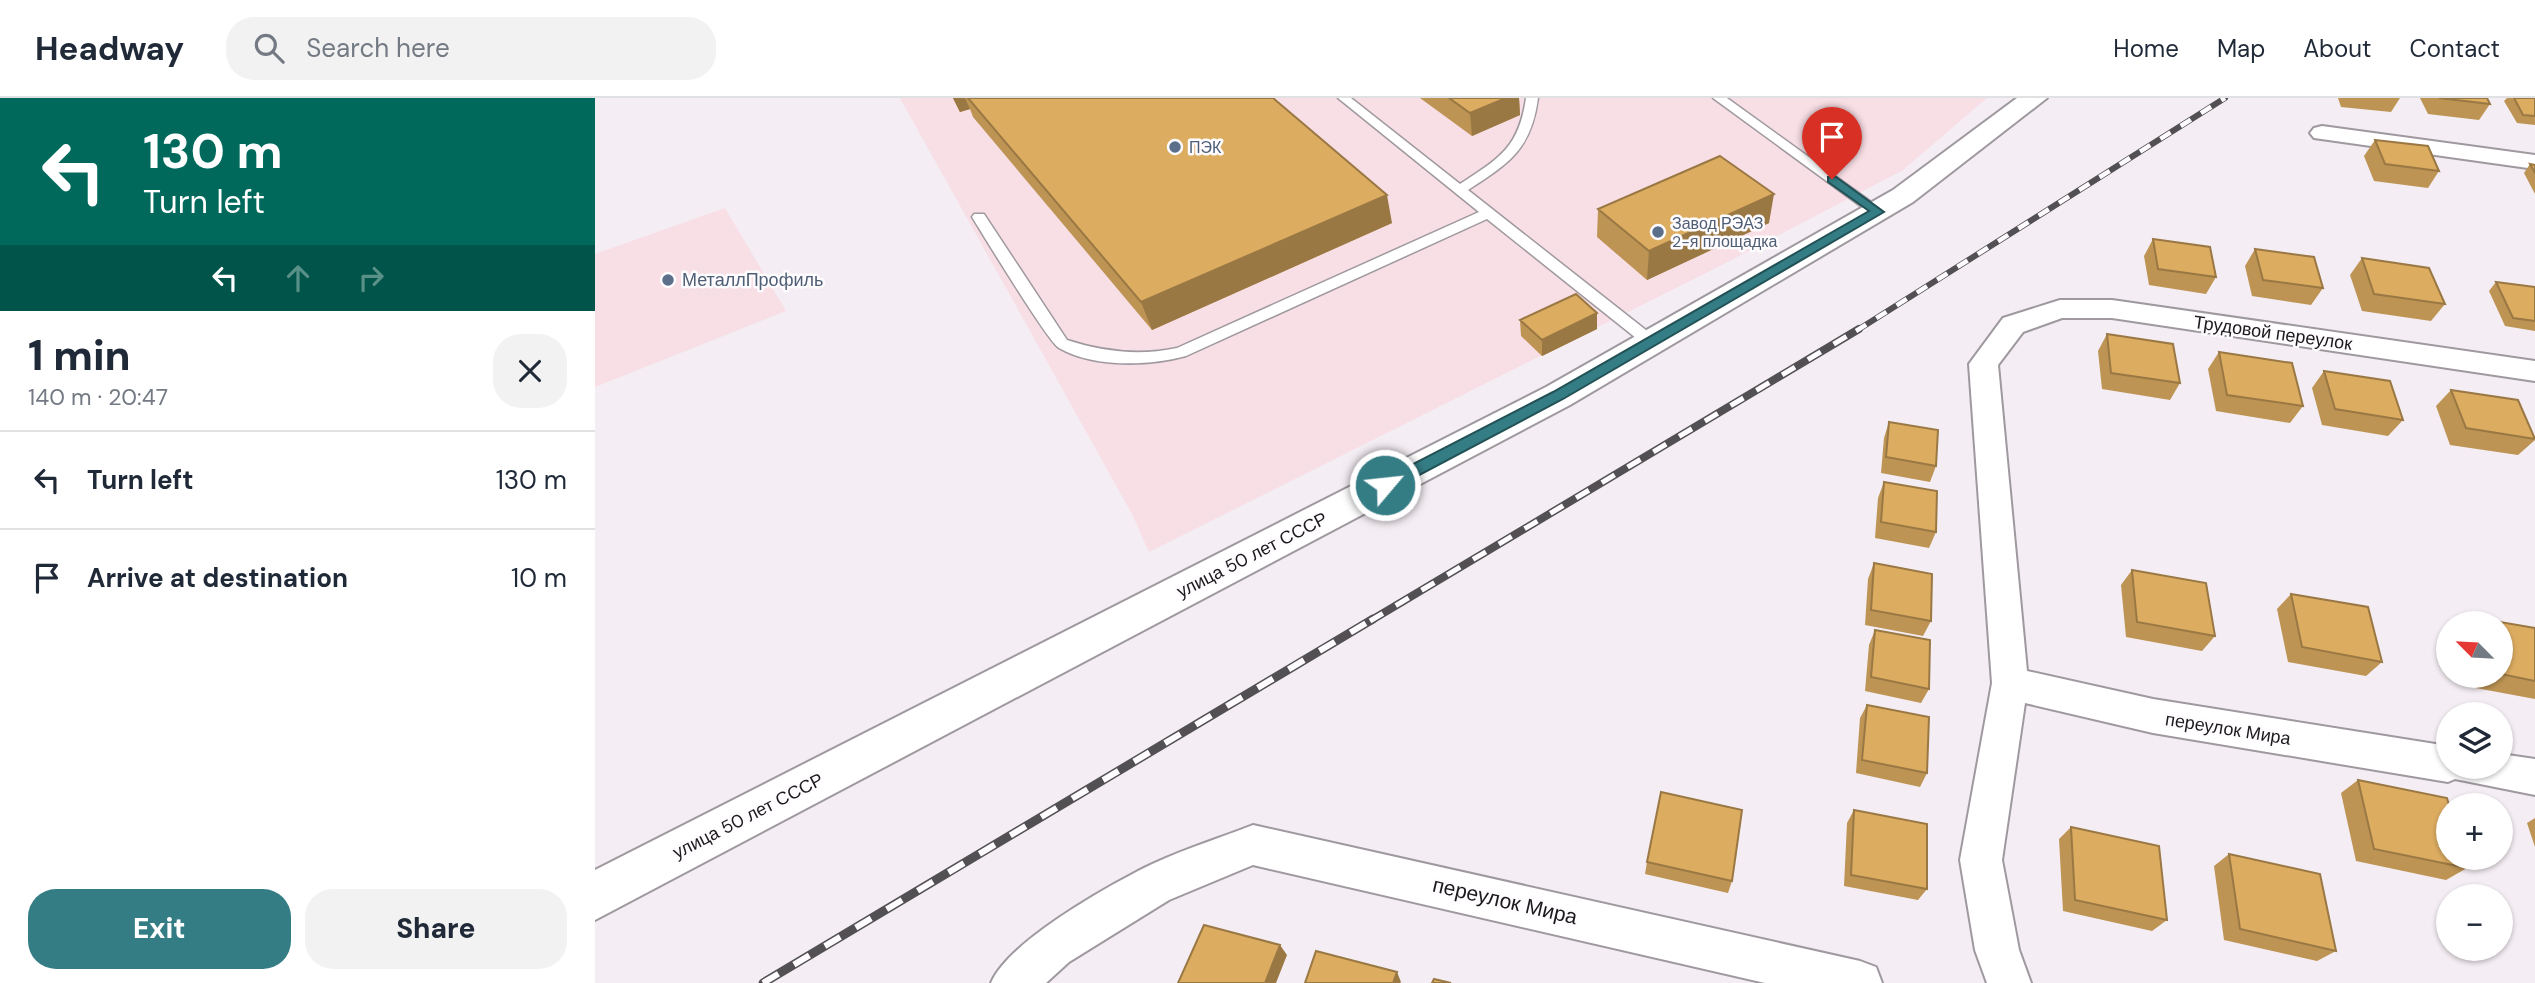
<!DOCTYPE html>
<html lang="en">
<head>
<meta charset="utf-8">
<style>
	body { margin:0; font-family:"DM Sans",sans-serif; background:#f2f2f3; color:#1f2937; height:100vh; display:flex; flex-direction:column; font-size:26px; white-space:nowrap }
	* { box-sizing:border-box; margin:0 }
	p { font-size:23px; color:#747a83 }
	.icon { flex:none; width:38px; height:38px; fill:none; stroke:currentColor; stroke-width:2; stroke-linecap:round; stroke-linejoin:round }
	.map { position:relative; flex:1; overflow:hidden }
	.panel { display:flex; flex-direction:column; background:#fff; width:595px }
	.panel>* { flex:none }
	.top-card { background:#00695c; color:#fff; overflow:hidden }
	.needle { width:46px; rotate:294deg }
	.buttons { position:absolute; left:1841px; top:513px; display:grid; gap:14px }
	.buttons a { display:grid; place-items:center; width:77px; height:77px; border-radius:50%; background:#fff; box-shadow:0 2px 5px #0004; font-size:35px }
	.pin { position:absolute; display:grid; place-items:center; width:60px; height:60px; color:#fff; margin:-72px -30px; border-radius:50% 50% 50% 0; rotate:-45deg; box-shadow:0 0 7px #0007 }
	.pin .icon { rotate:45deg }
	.me { position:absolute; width:77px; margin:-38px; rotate:62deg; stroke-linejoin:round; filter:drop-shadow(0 0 5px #0008) }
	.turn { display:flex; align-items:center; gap:24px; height:147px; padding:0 28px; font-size:32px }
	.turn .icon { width:91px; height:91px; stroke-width:2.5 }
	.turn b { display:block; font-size:49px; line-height:60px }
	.lanes { display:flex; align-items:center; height:66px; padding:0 28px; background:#0003; justify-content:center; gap:35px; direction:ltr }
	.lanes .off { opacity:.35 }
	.round { display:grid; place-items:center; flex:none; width:74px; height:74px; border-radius:28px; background:#f2f2f3 }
	.summary { display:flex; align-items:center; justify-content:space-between; height:119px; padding:0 28px }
	h1 { font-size:42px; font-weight:800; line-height:52px }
	.button { display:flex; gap:14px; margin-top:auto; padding:14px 28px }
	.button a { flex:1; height:80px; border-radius:28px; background:#357d85; color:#fff; font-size:28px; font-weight:800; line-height:80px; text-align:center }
	.button a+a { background:#f2f2f3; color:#1f2937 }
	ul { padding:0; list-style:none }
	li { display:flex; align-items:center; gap:21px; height:98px; padding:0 28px; border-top:2px solid #e0e1e3 }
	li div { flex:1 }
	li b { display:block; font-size:26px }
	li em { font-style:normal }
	header { display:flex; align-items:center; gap:42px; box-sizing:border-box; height:98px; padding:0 35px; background:#fff; border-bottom:2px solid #e0e1e3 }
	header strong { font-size:33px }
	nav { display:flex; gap:38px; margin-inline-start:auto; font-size:24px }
	.search { width:490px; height:63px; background:#f2f2f3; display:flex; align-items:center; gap:18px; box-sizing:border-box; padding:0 24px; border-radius:28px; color:#747a83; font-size:26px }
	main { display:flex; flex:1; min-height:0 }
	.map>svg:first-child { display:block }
	.industrial { fill:#f8dee5 }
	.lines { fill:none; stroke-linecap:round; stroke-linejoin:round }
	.service-casing { stroke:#9f999f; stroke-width:3 }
	.minor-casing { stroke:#9f999f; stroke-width:4 }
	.tertiary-casing { stroke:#9f999f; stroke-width:4 }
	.service { fill:#fff; fill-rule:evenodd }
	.minor { fill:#fff; fill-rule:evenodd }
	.tertiary { fill:#fff; fill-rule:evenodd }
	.rail-far2-casing { stroke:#535053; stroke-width:6 }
	.rail-far1-casing { stroke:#535053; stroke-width:8 }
	.rail-casing { stroke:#535053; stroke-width:9 }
	.rail-far2 { stroke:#fefcfe; stroke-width:4.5; stroke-dasharray:12; stroke-linecap:butt }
	.rail-far1 { stroke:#fefcfe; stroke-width:5; stroke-dasharray:15; stroke-linecap:butt }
	.rail { stroke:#fefcfe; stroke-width:6; stroke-dasharray:18; stroke-linecap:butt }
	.wall { fill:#bd9453 }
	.shaded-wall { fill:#9a7844 }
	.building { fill:#dcac61; stroke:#9a7844; stroke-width:2 }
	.route { fill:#357d85; stroke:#225156; stroke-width:2 }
	.service-dot { fill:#5c6f8a; stroke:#fefcfe; stroke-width:2.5 }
	.labels { text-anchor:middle; stroke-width:5; stroke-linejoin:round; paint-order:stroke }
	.far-service-label { font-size:16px; fill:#4e5e75; stroke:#fefcfe; text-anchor:start }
	.service-label { font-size:18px; fill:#4e5e75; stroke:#fefcfe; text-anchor:start }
	.street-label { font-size:18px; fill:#1c1a1c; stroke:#fefcfe }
	.near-street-label { font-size:21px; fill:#1c1a1c; stroke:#fefcfe }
</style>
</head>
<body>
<header>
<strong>Headway</strong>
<div class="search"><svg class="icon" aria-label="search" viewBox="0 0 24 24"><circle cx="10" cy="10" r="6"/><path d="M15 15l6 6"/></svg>Search here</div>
<nav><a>Home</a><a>Map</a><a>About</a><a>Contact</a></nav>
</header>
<main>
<section class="panel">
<div class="top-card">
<div class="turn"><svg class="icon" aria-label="left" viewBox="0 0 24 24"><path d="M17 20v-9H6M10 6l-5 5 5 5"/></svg><div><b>130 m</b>Turn left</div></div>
<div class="lanes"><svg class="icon" aria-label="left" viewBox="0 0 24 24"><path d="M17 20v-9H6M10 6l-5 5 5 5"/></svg><svg class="icon off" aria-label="ahead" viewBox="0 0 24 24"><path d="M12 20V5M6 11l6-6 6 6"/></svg><svg class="icon off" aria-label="right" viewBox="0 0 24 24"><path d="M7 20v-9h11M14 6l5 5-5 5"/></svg></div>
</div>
<div class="summary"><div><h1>1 min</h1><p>140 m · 20:47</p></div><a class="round"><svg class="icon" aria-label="close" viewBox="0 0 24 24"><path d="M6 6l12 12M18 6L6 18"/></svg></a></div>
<ul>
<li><svg class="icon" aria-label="left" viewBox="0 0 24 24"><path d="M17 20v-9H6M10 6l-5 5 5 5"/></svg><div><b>Turn left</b></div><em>130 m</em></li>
<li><svg class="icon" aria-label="arrive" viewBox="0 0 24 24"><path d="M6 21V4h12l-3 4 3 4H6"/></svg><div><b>Arrive at destination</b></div><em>10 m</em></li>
</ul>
<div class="button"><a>Exit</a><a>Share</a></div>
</section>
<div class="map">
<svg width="1940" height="885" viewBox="0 0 1940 885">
	<rect width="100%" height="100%" fill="#f4edf3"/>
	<!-- industrial -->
	<path class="industrial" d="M305,0H1392L1308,72L1117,172L554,454L537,416Z
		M130,110L191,213L0,289V156Z"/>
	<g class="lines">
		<!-- service casing -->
		<g class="service-casing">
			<path id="service" d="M743,0H756L865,86C905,60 924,49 931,0H943C936,52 914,65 873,92L1061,240L1063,244L1061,248H1051L892,121L591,258C555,268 498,270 464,250C453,244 389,138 377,119L379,116H389L472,242C509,254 544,258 582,250L884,114Z
				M1118,0H1132L1290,114L1283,118L1278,117Z"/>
		</g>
		<!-- minor casing -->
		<g class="minor-casing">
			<path id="minor" d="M1727,28L1940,57V71L1719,40L1715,35L1719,30Z
				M1465,202H1517L1940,263V283L1517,220H1467L1428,234L1403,267L1432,573L1558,601L1853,648V668H1906V656L1940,661V697L1860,681L1853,684L1558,635L1430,605L1407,762L1424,852L1436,885H1392L1380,852L1365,762L1397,585L1374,266L1408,220Z
				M658,727L1265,863L1281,869L1287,885H1170L658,767L574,802L474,864L451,885H396C413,845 503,794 543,773C579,754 620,742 658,727Z"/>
		</g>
		<!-- tertiary casing -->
		<g class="tertiary-casing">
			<path id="tertiary" d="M1422,0H1452L1318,104L975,307L0,822V772L951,289L1298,92Z"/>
		</g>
		<!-- service -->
		<use href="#service" class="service"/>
		<!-- minor -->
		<use href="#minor" class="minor"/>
		<!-- tertiary -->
		<use href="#tertiary" class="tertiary"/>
		<!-- rail-far2 casing -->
		<g class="rail-far2-casing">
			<path id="rail-far2" d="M1261,233L1630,0"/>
		</g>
		<!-- rail-far1 casing -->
		<g class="rail-far1-casing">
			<path id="rail-far1" d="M775,523L1264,231"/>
		</g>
		<!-- rail casing -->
		<g class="rail-casing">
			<path id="rail" d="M168,885L778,521"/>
		</g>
		<!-- rail-far2 -->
		<use href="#rail-far2" class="rail-far2"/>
		<!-- rail-far1 -->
		<use href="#rail-far1" class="rail-far1"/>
		<!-- rail -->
		<use href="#rail" class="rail"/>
	</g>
	<!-- wall -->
	<path class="wall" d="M358,0H678L797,125L557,232L378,19L375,11L365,14Z
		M825,0H924L925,17L877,38Z
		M1743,0H1805L1796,14L1746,9Z
		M1825,0H1892L1895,6L1884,22L1833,16Z
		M1912,0H1940V27L1922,25L1909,3Z
		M1780,42L1844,73L1833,90L1779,83L1769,58Z
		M1935,66L1940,67V96L1929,75Z
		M1003,111L1174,125L1052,182L1002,139Z
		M1558,141L1621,179L1611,196L1554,187L1549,158Z
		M1660,151L1728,190L1716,207L1657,198L1650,168Z
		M1767,160L1850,206L1836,223L1767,213L1755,177Z
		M1901,184L1940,189V233L1910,228L1894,193Z
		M1002,215V231L947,258L926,238L925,222Z
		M1512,236L1585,285L1575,302L1507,291L1503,253Z
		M1624,254L1708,308L1695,325L1621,313L1613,271Z
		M1729,273L1808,322L1793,338L1727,327L1717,290Z
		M1856,292L1940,342L1923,357L1855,347L1841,308Z
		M1294,324L1341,368L1335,384L1286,375L1289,340Z
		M1289,384L1341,434L1334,450L1280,440L1283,400Z
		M1279,465L1336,523L1328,538L1270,527L1273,481Z
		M1537,472L1620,538L1607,553L1531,539L1526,487Z
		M1696,496L1787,564L1771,578L1693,564L1682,511Z
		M1870,518L1940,530V601L1870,588L1867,578H1906V525H1862Z
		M1280,532L1334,591L1326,605L1270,593L1274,547Z
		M1272,607L1332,675L1325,689L1261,675L1265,620Z
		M1763,682L1872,770L1851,782L1761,763L1746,695Z
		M1259,712L1332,791L1323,802L1249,788L1252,725Z
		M1940,720V749L1932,725Z
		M1476,729L1572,822L1557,833L1468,813L1464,741Z
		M1634,756L1741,853L1722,863L1629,842L1619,768Z
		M1052,764L1137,783L1133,795L1050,776Z"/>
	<!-- shaded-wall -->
	<path class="shaded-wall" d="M358,0H370L375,11L365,14Z
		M911,0H924L925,17L877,38L875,15Z
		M1179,96L1174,125L1052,182L1054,153Z
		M792,97L797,125L557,232L546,204Z
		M1002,215V231L947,258V242Z
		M685,847L692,857L681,885H670Z
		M802,874L806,884L805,885H798Z"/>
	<!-- building -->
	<path class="building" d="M373,0H678L792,97L546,204Z
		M854,0H911L875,15Z
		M1844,0H1892L1895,6Z
		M1919,0H1940V18L1928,17Z
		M1780,42L1833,48L1844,73L1790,66Z
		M1125,58L1179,96L1054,153L1003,111Z
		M1935,66L1940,67V75Z
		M1558,141L1615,149L1621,179L1563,171Z
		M1660,151L1719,159L1728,190L1668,182Z
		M1767,160L1834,170L1850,206L1779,196Z
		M1901,184L1940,189V223L1918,220Z
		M981,196L1002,215L947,242L925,222Z
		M1512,236L1578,246L1585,285L1516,275Z
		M1624,254L1697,265L1708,308L1632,297Z
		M1729,273L1795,283L1808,322L1740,311Z
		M1856,292L1923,302L1940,341L1871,330Z
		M1294,324L1343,332L1341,368L1291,359Z
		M1289,384L1342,393L1341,434L1286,424Z
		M1279,465L1337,476L1336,523L1276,512Z
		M1537,472L1611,485L1620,538L1542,524Z
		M1696,496L1773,509L1787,564L1707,549Z
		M1870,518L1940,530V583L1906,576V525H1873Z
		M1280,532L1335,542L1334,591L1276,579Z
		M1272,607L1334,619L1332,675L1267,662Z
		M1763,682L1852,700L1854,707L1853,760H1869L1872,770L1779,751Z
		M1066,694L1147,712L1137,783L1052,764Z
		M1259,712L1332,726V791L1256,777Z
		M1476,729L1564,748L1572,822L1480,802Z
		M1634,756L1725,776L1741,853L1645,831Z
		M609,827L685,847L670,885H583Z
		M721,853L802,874L798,885H710Z
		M839,881L856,885H837Z"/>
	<!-- route -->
	<path class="route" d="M1233,79H1241L1289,114L968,301L796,392H785V383L958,294L1274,113L1233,84Z"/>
	<!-- markers -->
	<g class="service-dot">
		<circle cx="580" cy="49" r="7"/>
		<circle cx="1063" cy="134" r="7"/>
		<circle cx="73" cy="182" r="7"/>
	</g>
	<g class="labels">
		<!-- far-service labels -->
		<g class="far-service-label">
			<text x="594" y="55">ПЭК</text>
			<text x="1077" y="131">Завод РЭАЗ<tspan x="1077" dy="18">2-я площадка</tspan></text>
		</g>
		<!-- service labels -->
		<g class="service-label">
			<text x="87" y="188">МеталлПрофиль</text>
		</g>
		<!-- street labels -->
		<g class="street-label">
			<text transform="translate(1678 235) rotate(8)" y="6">Трудовой переулок</text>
			<text transform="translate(657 457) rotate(-27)" y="6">улица 50 лет СССР</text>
			<text transform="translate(1633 631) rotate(9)" y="6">переулок Мира</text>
			<text transform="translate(153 718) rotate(-27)" y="6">улица 50 лет СССР</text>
		</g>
		<!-- near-street labels -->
		<g class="near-street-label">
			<text transform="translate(910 803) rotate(13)" y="7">переулок Мира</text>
		</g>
	</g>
</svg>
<div class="buttons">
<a><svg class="needle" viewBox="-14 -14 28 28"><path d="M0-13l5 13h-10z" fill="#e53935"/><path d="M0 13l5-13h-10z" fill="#747a83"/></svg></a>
<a><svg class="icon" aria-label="layers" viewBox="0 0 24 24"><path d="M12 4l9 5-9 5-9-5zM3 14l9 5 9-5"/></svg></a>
<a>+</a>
<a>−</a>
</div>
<div class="pin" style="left:1237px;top:81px;background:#d93025"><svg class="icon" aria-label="arrive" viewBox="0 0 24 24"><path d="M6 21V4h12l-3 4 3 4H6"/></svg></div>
<svg class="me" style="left:790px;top:387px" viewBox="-20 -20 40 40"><circle r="17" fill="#357d85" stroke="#fff" stroke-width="3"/><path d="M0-11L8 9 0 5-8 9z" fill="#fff"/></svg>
</div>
</main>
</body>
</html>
